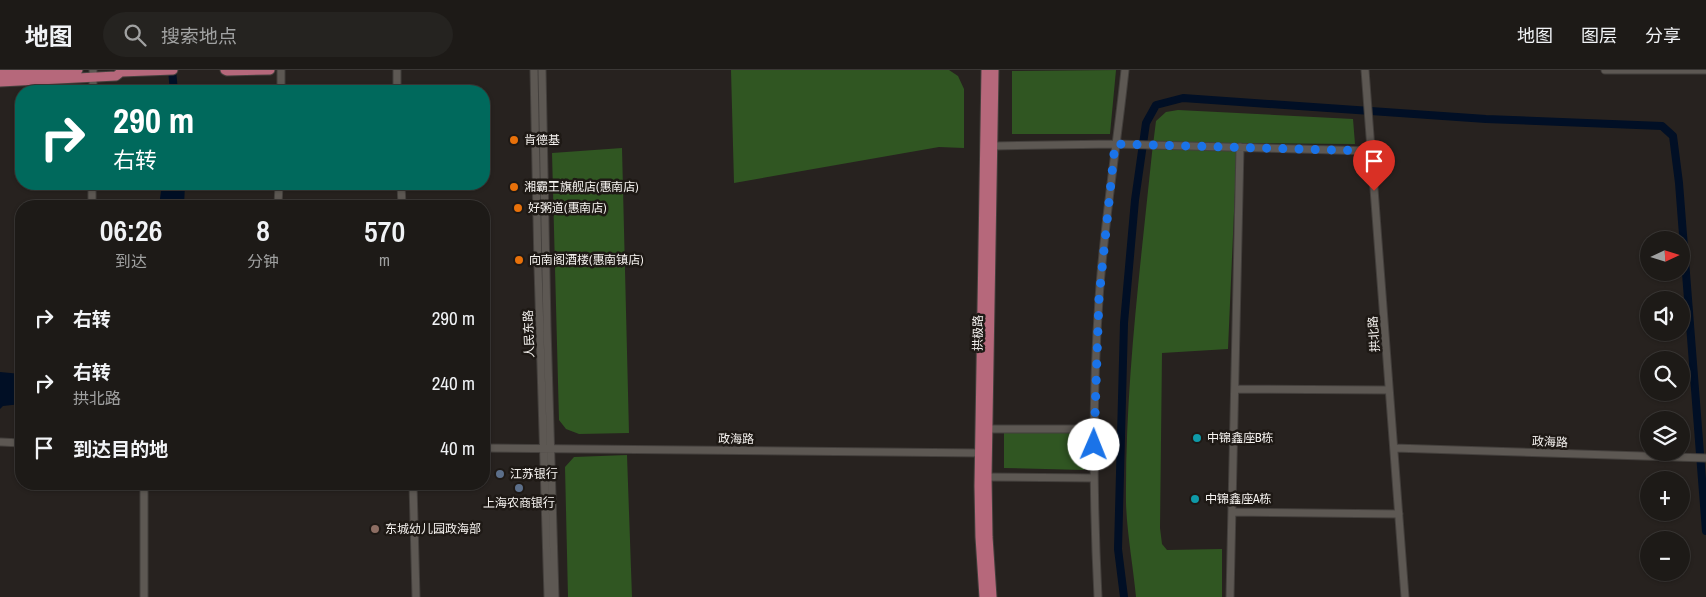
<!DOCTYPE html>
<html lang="zh">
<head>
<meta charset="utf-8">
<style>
	body { margin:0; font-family:"Archivo Narrow","Noto Sans SC",sans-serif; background:#252320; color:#f1f3f6; height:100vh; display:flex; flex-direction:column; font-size:19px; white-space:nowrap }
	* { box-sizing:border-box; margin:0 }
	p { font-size:16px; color:#a0a1a1 }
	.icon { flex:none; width:28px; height:28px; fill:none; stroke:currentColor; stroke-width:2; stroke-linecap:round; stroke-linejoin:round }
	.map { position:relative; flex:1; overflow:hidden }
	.details { position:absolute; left:15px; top:130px; width:475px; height:290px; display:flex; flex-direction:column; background:#1d1a17; border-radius:20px; box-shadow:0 1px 4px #0004,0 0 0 1px #3b3836 }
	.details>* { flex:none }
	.top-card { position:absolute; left:15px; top:15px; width:475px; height:105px; border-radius:20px; box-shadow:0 1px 4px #0004,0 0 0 1px #3b3836; background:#00695c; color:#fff; overflow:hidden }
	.needle { width:32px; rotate:86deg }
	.buttons { position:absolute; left:1640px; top:161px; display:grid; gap:10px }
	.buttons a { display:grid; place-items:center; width:50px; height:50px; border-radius:50%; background:#1d1a17; box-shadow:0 1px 4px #0004,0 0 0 1px #3b3836; font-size:25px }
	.pin { position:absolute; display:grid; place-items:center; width:42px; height:42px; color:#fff; margin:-51px -21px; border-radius:50% 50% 50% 0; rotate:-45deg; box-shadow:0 0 5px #0007 }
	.pin .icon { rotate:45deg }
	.me { position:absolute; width:55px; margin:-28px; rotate:1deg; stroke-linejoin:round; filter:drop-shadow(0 0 4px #0008) }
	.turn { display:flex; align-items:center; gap:18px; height:105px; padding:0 15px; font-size:22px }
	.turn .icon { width:65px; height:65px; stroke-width:2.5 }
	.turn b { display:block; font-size:35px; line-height:42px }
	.eta { display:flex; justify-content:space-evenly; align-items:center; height:85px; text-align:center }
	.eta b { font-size:30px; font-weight:600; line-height:35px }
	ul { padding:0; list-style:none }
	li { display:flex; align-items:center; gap:15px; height:65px; padding:0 15px }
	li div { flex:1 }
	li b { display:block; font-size:19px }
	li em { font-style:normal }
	header { display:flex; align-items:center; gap:30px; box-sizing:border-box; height:70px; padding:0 25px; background:#1d1a17; border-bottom:1px solid #3b3836 }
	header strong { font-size:24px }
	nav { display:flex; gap:28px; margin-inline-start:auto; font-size:18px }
	.search { width:350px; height:45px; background:#252320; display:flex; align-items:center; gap:12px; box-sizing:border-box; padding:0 18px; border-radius:28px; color:#a0a1a1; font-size:19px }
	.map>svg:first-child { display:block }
	.green { fill:#305622 }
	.water { fill:#010f25 }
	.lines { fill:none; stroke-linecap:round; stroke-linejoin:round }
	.canal { stroke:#010f25; stroke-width:8 }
	.minor-casing { stroke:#433f3c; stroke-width:9 }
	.major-casing { stroke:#433f3c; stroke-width:11 }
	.minor { stroke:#5d5853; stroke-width:7 }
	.major { stroke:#b6687b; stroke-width:9 }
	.route { stroke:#1a73e8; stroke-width:9; stroke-dasharray:0 16.2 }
	.food-dot { fill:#e8710a; stroke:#1e1915; stroke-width:2 }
	.culture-dot { fill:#0f9aa8; stroke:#1e1915; stroke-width:2 }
	.service-dot { fill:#5c6f8a; stroke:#1e1915; stroke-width:2 }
	.education-dot { fill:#8d6e63; stroke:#1e1915; stroke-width:2 }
	.labels { text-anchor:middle; stroke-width:5; stroke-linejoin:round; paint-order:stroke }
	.poi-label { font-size:12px; fill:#f6f3f0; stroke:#1e1915; text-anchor:start }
	.street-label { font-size:12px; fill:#f6f3f0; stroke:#1e1915 }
</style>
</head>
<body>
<header>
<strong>地图</strong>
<div class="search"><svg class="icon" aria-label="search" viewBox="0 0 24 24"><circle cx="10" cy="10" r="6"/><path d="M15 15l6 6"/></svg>搜索地点</div>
<nav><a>地图</a><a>图层</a><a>分享</a></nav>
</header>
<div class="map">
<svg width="1706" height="527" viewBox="0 0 1706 527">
	<rect width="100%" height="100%" fill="#27221f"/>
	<!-- green -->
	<path class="green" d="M731,0H949L958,6L964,19V78L939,77L734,113Z
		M1116,0L1110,64H1012V1Z
		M1178,40L1353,49L1355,74L1237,73L1228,279L1162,283L1160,458L1162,474L1167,480L1222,479V527H1136C1133,495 1127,464 1126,433C1125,316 1140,200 1152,83L1156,51L1166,42Z
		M622,78L629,363L579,364L566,359L559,350L552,83Z
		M1004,362L1084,363V400L1004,398Z
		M627,385L632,527H568L565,397L574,387Z"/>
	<!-- water -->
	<path class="water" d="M162,114H185L184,136H159Z
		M0,302L21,304V334L3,336L0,339Z"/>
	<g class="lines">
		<!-- canal -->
		<path class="canal" d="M172,0L174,21
			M1124,527L1118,479L1124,253L1135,130L1146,53L1156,35L1183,28L1486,49L1662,56L1673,66L1679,113L1706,461"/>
		<!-- minor casing -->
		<g class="minor-casing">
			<path id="minor" d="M93,0V21
				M397,0V21
				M534,0L538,197L548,527
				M542,0L547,257L555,527
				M1365,0L1405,527
				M1605,0H1706
				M281,21V0
				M993,76L1115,74L1371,81
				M401,114L402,136
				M278,135L317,136
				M92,136V114
				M278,136L279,114
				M337,136L402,135
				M1235,319L1389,320
				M984,359H1094
				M1,372L21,373
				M484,378L982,383
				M1394,378L1706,388
				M982,407L1094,408
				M413,414L416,527
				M1232,442L1399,444
				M144,527V414
				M1098,527C1093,428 1092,328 1099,229C1104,152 1117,76 1125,0
				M1230,527L1240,77"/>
		</g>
		<!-- major casing -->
		<g class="major-casing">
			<path id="major" d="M225,0L227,1L270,0
				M0,4L78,0
				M0,12L116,6L121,2L173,0
				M984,527L980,467L979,416L986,0
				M992,527L988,467L987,407L994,0"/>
		</g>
		<!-- minor -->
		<use href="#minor" class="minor"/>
		<!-- major -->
		<use href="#major" class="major"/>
	</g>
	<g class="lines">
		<!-- route -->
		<path class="route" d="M1094,375L1099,228L1115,74L1371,81L1374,121"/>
	</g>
	<!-- markers -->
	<g class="food-dot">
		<circle cx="514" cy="70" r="5"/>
		<circle cx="514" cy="117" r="5"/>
		<circle cx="518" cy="138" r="5"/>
		<circle cx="519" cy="190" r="5"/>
	</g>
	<g class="culture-dot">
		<circle cx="1197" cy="368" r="5"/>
		<circle cx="1195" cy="429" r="5"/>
	</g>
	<g class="service-dot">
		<circle cx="500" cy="404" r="5"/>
		<circle cx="519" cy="418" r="5"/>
	</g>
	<circle class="education-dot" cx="375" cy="459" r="5"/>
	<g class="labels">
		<!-- poi labels -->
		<g class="poi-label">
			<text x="524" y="74">肯德基</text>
			<text x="524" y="121">湘霸王旗舰店(惠南店)</text>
			<text x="528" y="142">好粥道(惠南店)</text>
			<text x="529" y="194">向南阁酒楼(惠南镇店)</text>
			<text x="1207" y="372">中锦鑫座B栋</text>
			<text x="510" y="408">江苏银行</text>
			<text x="1205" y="433">中锦鑫座A栋</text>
			<text x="519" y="437" text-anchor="middle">上海农商银行</text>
			<text x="385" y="463">东城幼儿园政海部</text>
		</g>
		<!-- street labels -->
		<g class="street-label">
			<text transform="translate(978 263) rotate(-89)" y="4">拱极路</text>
			<text transform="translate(529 264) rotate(-92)" y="4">人民东路</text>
			<text transform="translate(1374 264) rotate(-94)" y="4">拱北路</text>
			<text transform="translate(736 369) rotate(1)" y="4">政海路</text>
			<text transform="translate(1550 372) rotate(2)" y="4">政海路</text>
		</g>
	</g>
</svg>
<div class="buttons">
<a><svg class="needle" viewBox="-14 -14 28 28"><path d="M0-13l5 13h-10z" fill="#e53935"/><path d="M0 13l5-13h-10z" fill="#a0a1a1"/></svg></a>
<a><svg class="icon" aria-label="sound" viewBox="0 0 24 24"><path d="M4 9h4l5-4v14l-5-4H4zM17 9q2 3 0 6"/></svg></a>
<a><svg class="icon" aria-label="search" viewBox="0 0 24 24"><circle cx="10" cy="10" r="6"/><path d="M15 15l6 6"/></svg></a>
<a><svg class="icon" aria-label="layers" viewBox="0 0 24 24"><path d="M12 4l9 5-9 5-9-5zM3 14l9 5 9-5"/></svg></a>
<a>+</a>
<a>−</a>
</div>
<div class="pin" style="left:1374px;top:121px;background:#d93025"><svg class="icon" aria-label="arrive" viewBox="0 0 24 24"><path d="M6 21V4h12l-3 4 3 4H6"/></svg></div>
<svg class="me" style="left:1094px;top:375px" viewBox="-20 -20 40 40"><circle r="19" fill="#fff"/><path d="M0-13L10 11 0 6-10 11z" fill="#1a73e8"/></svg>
<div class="top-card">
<div class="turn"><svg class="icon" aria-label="right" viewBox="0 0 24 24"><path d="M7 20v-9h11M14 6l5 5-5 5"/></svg><div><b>290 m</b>右转</div></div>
</div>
<section class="details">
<div class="eta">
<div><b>06:26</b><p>到达</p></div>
<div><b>8</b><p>分钟</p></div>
<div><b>570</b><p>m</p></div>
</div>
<ul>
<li><svg class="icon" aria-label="right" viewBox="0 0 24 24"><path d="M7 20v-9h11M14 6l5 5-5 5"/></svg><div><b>右转</b></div><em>290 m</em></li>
<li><svg class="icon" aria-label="right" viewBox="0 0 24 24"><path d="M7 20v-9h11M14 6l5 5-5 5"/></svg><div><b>右转</b><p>拱北路</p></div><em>240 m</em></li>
<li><svg class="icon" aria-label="arrive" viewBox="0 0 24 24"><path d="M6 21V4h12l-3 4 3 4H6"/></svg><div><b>到达目的地</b></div><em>40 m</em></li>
</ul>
</section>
</div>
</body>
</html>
